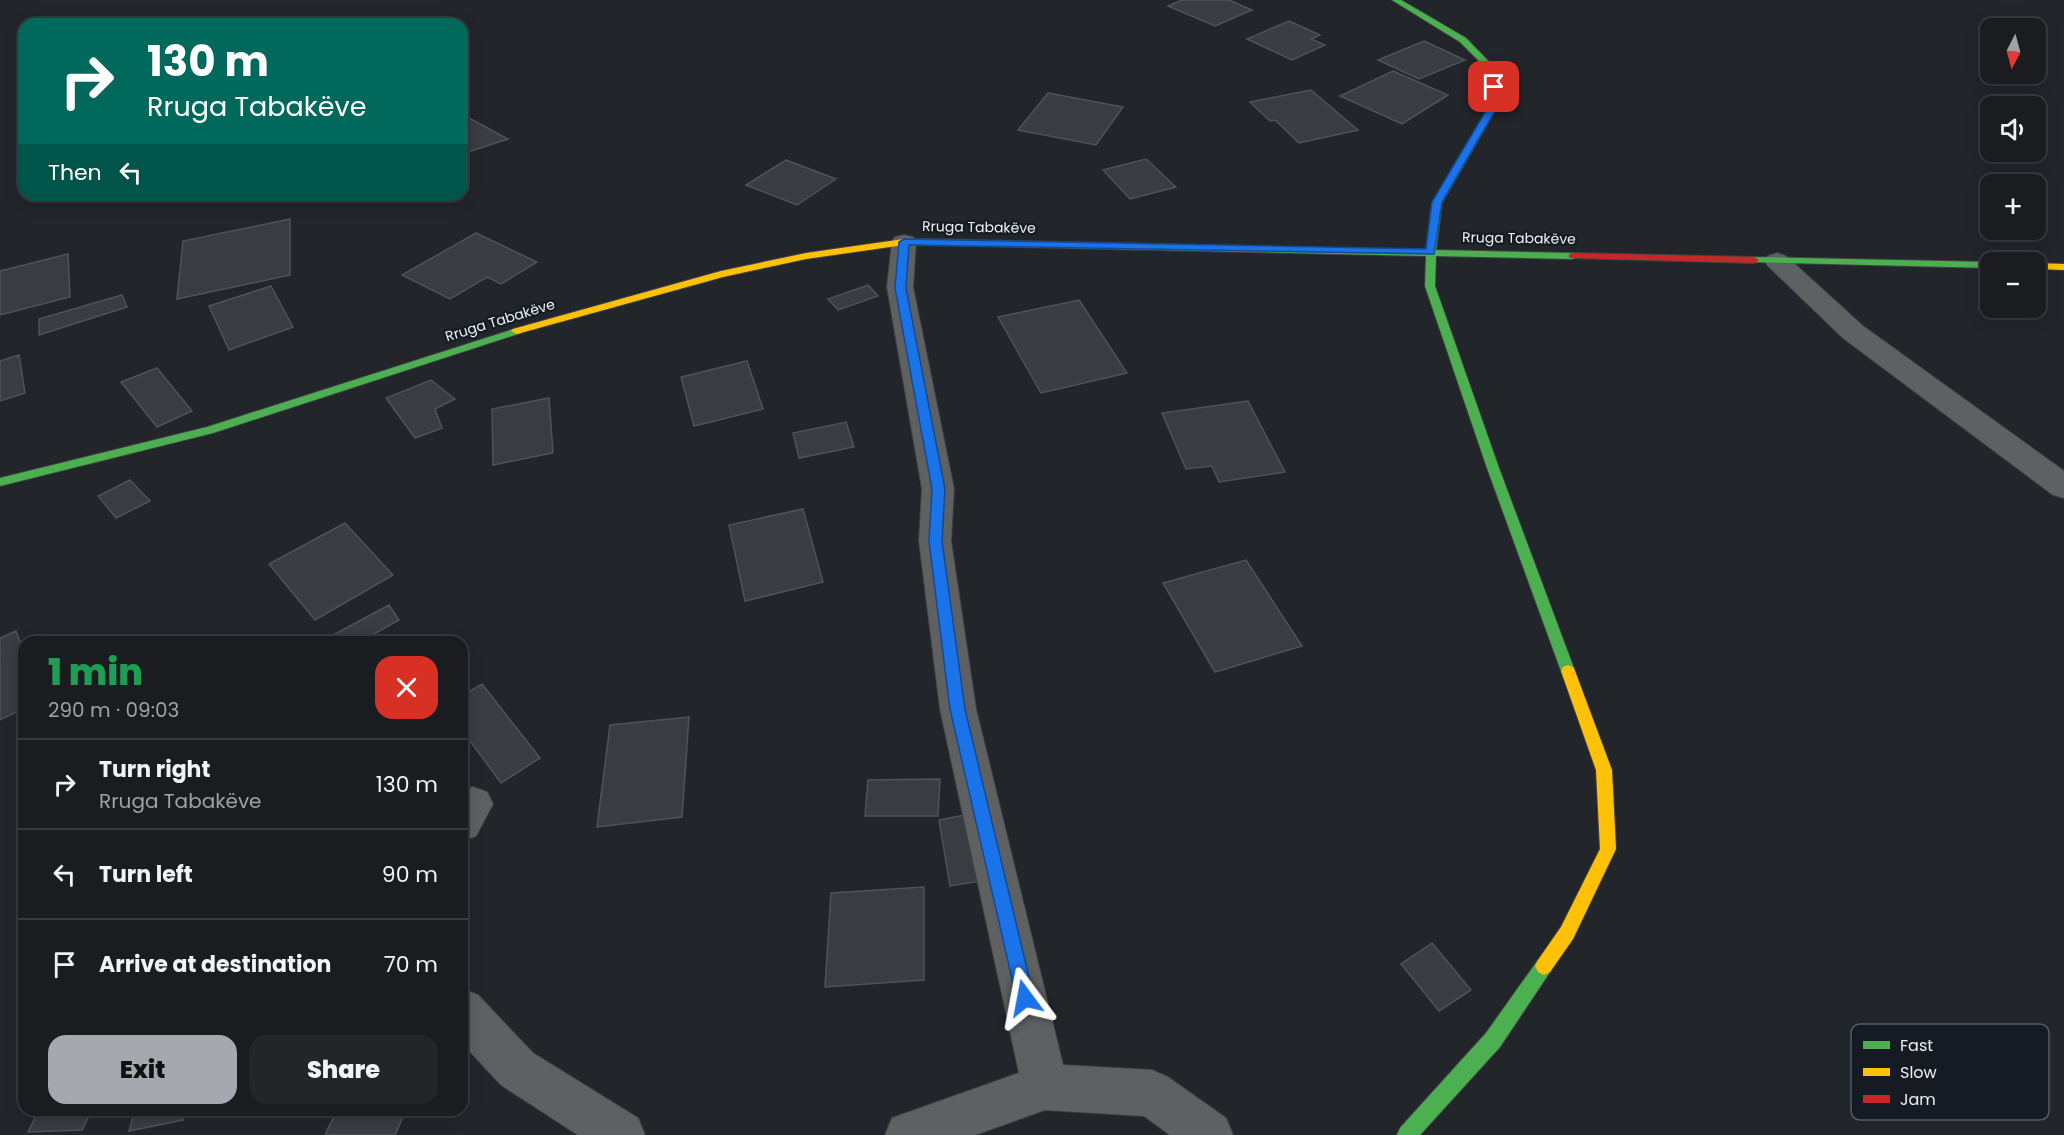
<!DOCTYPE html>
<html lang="en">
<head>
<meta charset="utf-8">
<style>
	body { margin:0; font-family:Poppins,sans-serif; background:#232529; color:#f1f3f6; height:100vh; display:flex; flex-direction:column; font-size:22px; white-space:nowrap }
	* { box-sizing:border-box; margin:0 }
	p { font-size:20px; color:#9fa1a5 }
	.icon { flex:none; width:33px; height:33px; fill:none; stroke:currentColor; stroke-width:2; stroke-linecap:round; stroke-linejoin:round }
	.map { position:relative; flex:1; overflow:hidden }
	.sheet { position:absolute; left:18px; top:636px; width:450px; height:480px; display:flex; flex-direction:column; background:#1a1c20; border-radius:18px; box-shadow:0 3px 15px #0003,0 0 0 2px #383a3e }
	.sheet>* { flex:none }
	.hud { position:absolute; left:18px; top:18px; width:450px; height:183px; border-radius:18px; box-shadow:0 3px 15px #0003,0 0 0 2px #383a3e; background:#00695c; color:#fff; overflow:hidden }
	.needle { width:39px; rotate:186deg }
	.tools { position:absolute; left:1980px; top:18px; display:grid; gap:12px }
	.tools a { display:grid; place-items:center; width:66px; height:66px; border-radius:12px; background:#1a1c20; box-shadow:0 3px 15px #0003,0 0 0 2px #383a3e; font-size:30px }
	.pin { position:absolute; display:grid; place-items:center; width:51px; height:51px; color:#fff; margin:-26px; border-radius:12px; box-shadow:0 3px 9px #0006 }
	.me { position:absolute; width:66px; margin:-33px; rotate:347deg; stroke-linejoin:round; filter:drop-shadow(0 0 4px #0008) }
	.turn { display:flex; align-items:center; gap:21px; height:126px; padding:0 30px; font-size:27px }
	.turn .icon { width:78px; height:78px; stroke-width:2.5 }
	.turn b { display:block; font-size:42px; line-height:51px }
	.then { display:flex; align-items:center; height:57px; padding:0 30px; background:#0003; gap:12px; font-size:22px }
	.round { display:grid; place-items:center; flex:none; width:63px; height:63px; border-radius:18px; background:#232529 }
	.head { display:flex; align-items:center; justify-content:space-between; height:102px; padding:0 30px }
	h1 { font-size:36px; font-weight:800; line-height:45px; color:#1e9e55 }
	.cta { display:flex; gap:12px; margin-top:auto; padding:12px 30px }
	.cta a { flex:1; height:69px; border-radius:18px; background:#a5a9af; color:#111; font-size:24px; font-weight:800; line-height:69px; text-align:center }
	.cta a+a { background:#232529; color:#f1f3f6 }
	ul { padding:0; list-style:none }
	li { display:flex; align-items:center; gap:18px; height:90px; padding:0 30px; border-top:2px solid #383a3e }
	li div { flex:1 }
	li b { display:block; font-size:22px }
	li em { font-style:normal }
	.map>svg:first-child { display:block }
	.building { fill:#3a3c42; stroke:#505257; stroke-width:1.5 }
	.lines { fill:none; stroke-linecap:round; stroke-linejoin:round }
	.street-casing { stroke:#3f4146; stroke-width:2 }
	.fast-casing { stroke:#3f4146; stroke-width:2 }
	.slow-casing { stroke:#3f4146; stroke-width:2 }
	.jam-casing { stroke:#3f4146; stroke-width:2 }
	.street { fill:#5f6062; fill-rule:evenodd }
	.fast { fill:#4caf50; fill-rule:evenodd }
	.slow { fill:#ffc107; fill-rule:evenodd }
	.jam { fill:#c62828; fill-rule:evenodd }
	.route { fill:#1a73e8; stroke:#114b97; stroke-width:1.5 }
	.labels { text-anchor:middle; stroke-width:4.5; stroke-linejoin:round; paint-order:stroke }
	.far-street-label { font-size:14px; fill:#ecf0f6; stroke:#161b23 }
	.key { fill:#161b23; stroke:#565b62; stroke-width:1.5 }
	.key-label { font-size:16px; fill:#ecf0f6 }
</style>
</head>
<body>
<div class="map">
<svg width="2064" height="1135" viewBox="0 0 2064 1135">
	<rect width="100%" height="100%" fill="#22252a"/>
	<!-- building -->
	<path class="building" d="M1182,0H1229L1252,10L1215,26L1168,6Z
		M1289,21L1320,35L1311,39L1325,45L1292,60L1247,39Z
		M1424,41L1465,60L1419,79L1378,60Z
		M1393,71L1448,95L1402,124L1340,96Z
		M1311,90L1358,130L1299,143L1275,120L1270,121L1250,102Z
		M1048,93L1123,107L1096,145L1018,130Z
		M469,118L508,139L462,154V120Z
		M1146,159L1176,187L1130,199L1103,170Z
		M786,160L836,179L797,205L746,185Z
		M290,219V275L177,299L183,241Z
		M476,233L537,262L501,284L487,277L450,299L402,275Z
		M68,254L70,297L0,315V271Z
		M868,285L878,296L838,310L828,299Z
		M271,286L293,327L229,350L209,306Z
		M122,295L127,307L39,335V319Z
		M1079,300L1127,373L1041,393L998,317Z
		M19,355L25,393L0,401V361Z
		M747,361L763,409L694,426L681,377Z
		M157,368L192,411L157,427L121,382Z
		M431,380L455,399L435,409L442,428L415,438L386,398Z
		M549,398L553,453L493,465L492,409Z
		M1248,401L1285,472L1219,482L1212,466L1186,469L1162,413Z
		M846,422L854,447L799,458L793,433Z
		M130,480L150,501L116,518L98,496Z
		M803,509L823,582L745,601L729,525Z
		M345,523L393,575L315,620L269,564Z
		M1246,560L1302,646L1215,672L1163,583Z
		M389,605L399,620L360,642H320Z
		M16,631L24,652V708L0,720V638Z
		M482,684L540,758L501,783L462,730V696Z
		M689,717L682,817L597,827L610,725Z
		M940,779L938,816H865L868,780Z
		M975,813L987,880L950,886L939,820Z
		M924,887V980L825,987L831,893Z
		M1432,943L1471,990L1439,1011L1401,964Z
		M39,1110H92L82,1130L28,1132Z
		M135,1110H185L183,1120L129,1131Z
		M337,1110H406L395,1135H325Z"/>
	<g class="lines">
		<!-- street casing -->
		<g class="street-casing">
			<path id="street" d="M904,235L913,237L916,242L913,287L954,489L951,541L976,709L1063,1065L1152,1070L1168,1077L1226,1118L1233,1135H1170L1144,1116L1045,1110L975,1135H885L892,1118L1019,1073L940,709L919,541L922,489L887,287L892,242L895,237Z
				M1777,253L1786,256L1863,326L2064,471V498L2053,495L1843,338L1768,266L1764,261L1768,256Z
				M473,787L487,792L493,804L476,836L462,841V791Z
				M462,989L478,995L533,1053L638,1118L645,1135H578L501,1085L462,1043Z"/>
		</g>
		<!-- fast casing -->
		<g class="fast-casing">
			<path id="fast" d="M1392,0H1401L1466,38L1497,70L1499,104L1442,203L1436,250L1573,253L1578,256L1573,259L1436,256L1435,286L1499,468L1575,671L1573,675L1568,677L1563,675L1561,671L1487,468L1425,286L1426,256L926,245L921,242L926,239L1426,250L1432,203L1491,104L1489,71L1460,42Z
				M1754,257L1990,262H1992H1990V268L1750,262L1749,260Z
				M517,328L521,329V333L213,433L0,486V478L207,427Z
				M1544,957L1550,960L1553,966L1550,972L1500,1047L1420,1135H1397L1400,1128L1486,1033L1538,960Z"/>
		</g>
		<!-- slow casing -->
		<g class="slow-casing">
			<path id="slow" d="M904,239H926L931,242L926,245H904L806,259L723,277L517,334L511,331L513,329L721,271L806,253Z
				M2036,263L2064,264V270L2036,269Z
				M1568,665L1573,667L1575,671L1612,770L1616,849L1573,939L1550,972L1544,975L1538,972L1535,966L1538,960L1561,927L1600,849L1596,770L1561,671L1563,667Z"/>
		</g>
		<!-- jam casing -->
		<g class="jam-casing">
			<path id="jam" d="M1573,253L1754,257L1759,260L1754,263L1569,258V254Z"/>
		</g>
		<!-- street -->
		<use href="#street" class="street"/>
		<!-- fast -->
		<use href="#fast" class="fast"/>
		<!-- slow -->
		<use href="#slow" class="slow"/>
		<!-- jam -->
		<use href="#jam" class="jam"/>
	</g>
	<!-- route -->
	<path class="route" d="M1491,85L1498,87L1499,104L1442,202L1434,254L909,245L906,288L945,489L942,541L965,709L1034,998L1031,1005L1025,1007L1018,1005L950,709L929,541L932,489L895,288L899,242L904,239L1426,249L1432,202L1490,104Z"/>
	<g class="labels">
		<!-- far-street labels -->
		<g class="far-street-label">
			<text transform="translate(979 227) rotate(1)" y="5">Rruga Tabakëve</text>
			<text transform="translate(1519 238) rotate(1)" y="5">Rruga Tabakëve</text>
			<text transform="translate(500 320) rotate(-17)" y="5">Rruga Tabakëve</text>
		</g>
	</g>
	<!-- legend -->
	<rect x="1851" y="1024" width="198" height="96" rx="9" class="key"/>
	<rect x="1863" y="1041" width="27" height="8" fill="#4caf50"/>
	<rect x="1863" y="1068" width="27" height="8" fill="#ffc107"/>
	<rect x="1863" y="1095" width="27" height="8" fill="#c62828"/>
	<g class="key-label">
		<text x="1900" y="1051">Fast</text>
		<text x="1900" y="1078">Slow</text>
		<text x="1900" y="1105">Jam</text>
	</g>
</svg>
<div class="tools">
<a><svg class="needle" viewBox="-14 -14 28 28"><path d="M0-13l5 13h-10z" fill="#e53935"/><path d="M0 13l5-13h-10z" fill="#9fa1a5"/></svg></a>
<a><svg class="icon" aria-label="sound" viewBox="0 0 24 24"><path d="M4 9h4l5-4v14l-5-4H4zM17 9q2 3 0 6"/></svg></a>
<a>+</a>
<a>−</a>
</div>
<div class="pin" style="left:1494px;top:87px;background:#d93025"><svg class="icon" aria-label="arrive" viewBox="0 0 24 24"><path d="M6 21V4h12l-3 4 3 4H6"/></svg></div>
<svg class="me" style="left:1025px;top:998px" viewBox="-20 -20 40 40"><path d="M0-17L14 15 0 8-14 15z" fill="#1a73e8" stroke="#fff" stroke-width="4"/></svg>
<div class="hud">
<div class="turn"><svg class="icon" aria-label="right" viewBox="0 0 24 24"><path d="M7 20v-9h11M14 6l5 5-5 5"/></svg><div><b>130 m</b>Rruga Tabakëve</div></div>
<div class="then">Then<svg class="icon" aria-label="left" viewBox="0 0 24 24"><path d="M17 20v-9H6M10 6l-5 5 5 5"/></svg></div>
</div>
<section class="sheet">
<div class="head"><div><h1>1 min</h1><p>290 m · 09:03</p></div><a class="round" style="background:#d93025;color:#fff"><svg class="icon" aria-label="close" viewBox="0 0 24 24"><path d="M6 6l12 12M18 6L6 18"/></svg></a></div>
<ul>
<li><svg class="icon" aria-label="right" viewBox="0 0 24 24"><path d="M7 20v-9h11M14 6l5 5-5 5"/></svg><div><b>Turn right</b><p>Rruga Tabakëve</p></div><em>130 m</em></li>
<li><svg class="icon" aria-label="left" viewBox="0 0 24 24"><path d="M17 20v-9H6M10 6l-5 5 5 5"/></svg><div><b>Turn left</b></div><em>90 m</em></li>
<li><svg class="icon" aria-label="arrive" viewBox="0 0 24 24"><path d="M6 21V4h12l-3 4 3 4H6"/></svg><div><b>Arrive at destination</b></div><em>70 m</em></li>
</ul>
<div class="cta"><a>Exit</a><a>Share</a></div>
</section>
</div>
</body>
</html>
